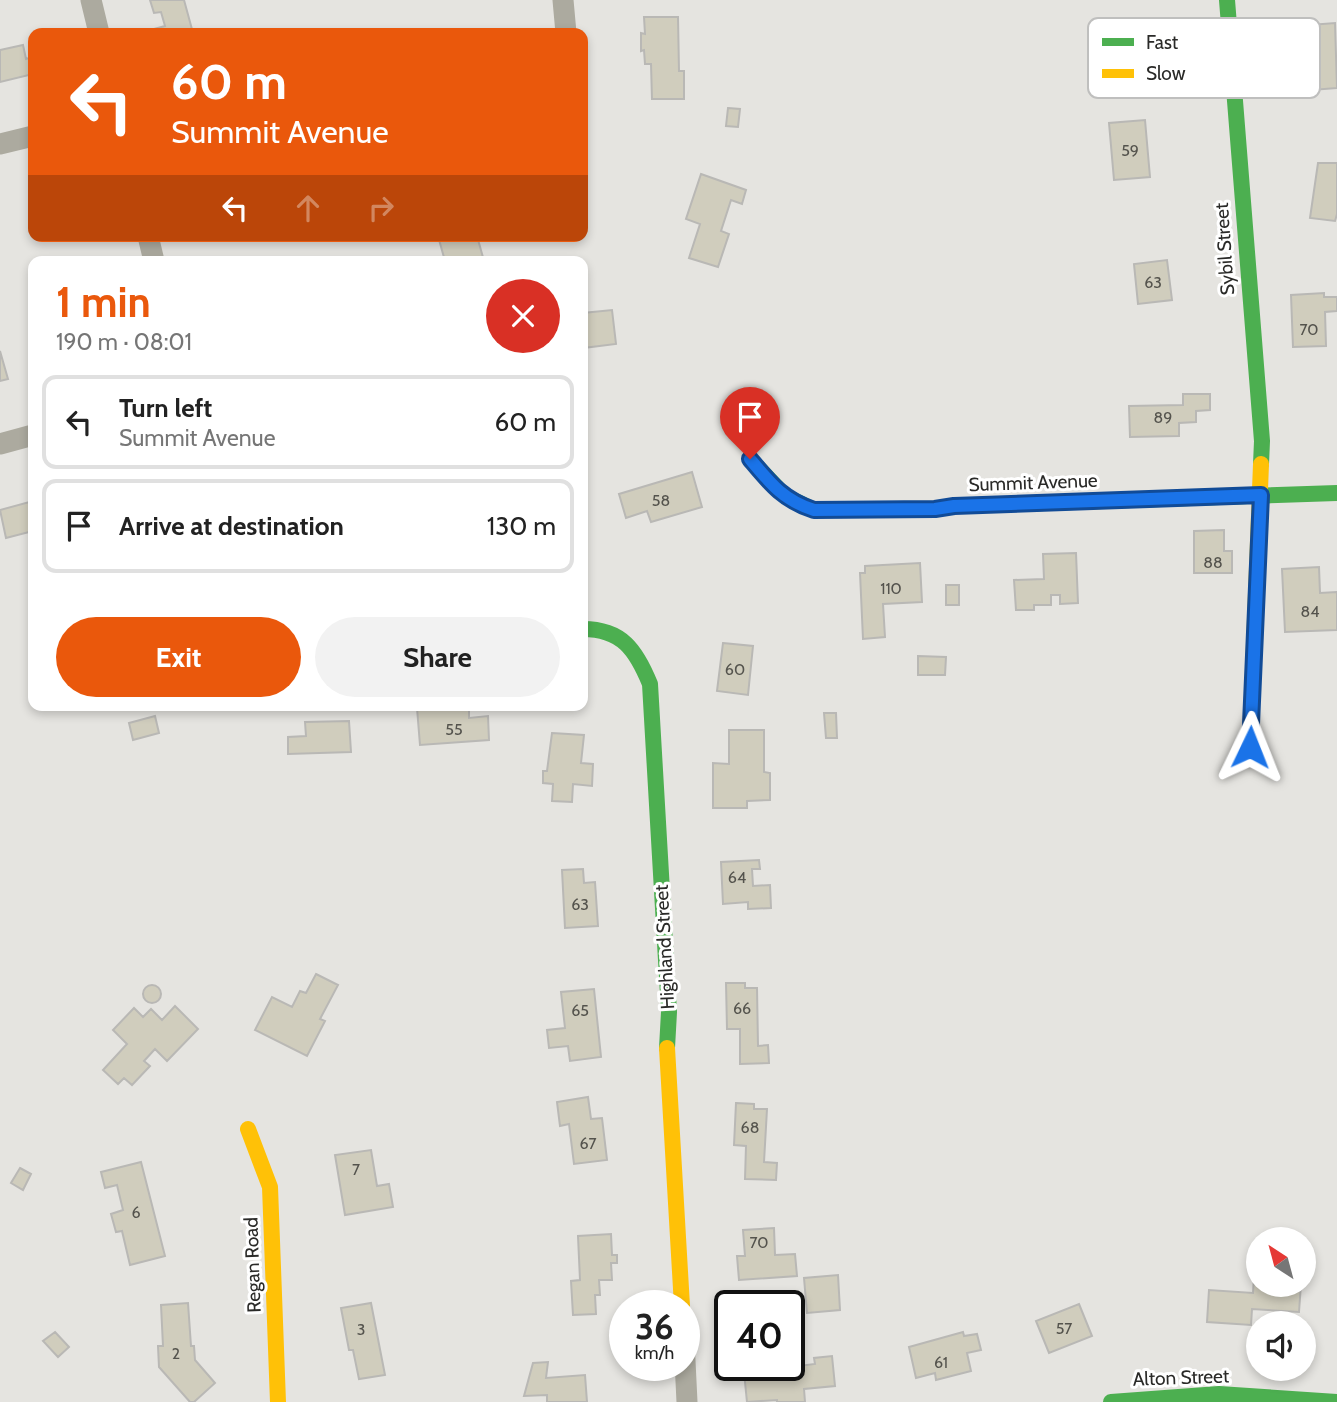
<!DOCTYPE html>
<html lang="en">
<head>
<meta charset="utf-8">
<style>
	body { margin:0; font-family:Cabin,sans-serif; background:#f2f2f2; color:#222; height:100vh; display:flex; flex-direction:column; font-size:26px; white-space:nowrap }
	* { box-sizing:border-box; margin:0 }
	p { font-size:23px; color:#767676 }
	.icon { flex:none; width:38px; height:38px; fill:none; stroke:currentColor; stroke-width:2; stroke-linecap:round; stroke-linejoin:round }
	.map { position:relative; flex:1; overflow:hidden }
	.drawer { position:absolute; left:28px; top:256px; width:560px; height:455px; display:flex; flex-direction:column; background:#fff; border-radius:14px; box-shadow:0 4px 10px #0003 }
	.drawer>* { flex:none }
	.top-card { position:absolute; left:28px; top:28px; width:560px; height:214px; border-radius:14px; box-shadow:0 4px 10px #0003; background:#ea580c; color:#fff; overflow:hidden }
	.needle { width:46px; rotate:324deg }
	.buttons { position:absolute; left:1246px; top:1227px; display:grid; gap:14px }
	.buttons a { display:grid; place-items:center; width:70px; height:70px; border-radius:50%; background:#fff; box-shadow:0 4px 10px #0003; font-size:35px }
	.speed { position:absolute; left:609px; top:1290px; display:flex; gap:14px; font-size:35px; font-weight:700; text-align:center }
	.speed>* { display:grid; place-content:center; width:91px; height:91px; border-radius:50%; background:#fff; box-shadow:0 4px 10px #0003; line-height:1 }
	.speed small { font-size:18px; font-weight:400 }
	.speed .limit { border:4px solid #111; border-radius:10px; background:#fff; color:#111 }
	.pin { position:absolute; display:grid; place-items:center; width:60px; height:60px; color:#fff; margin:-72px -30px; border-radius:50% 50% 50% 0; rotate:-45deg; box-shadow:0 0 7px #0007 }
	.pin .icon { rotate:45deg }
	.me { position:absolute; width:77px; margin:-38px; rotate:2deg; stroke-linejoin:round; filter:drop-shadow(0 0 5px #0008) }
	.turn { display:flex; align-items:center; gap:24px; height:147px; padding:0 28px; font-size:32px }
	.turn .icon { width:91px; height:91px; stroke-width:2.5 }
	.turn b { display:block; font-size:49px; line-height:60px }
	.lanes { display:flex; align-items:center; height:66px; padding:0 28px; background:#0003; justify-content:center; gap:35px; direction:ltr }
	.lanes .off { opacity:.35 }
	.round { display:grid; place-items:center; flex:none; width:74px; height:74px; border-radius:37px; background:#f2f2f2 }
	.headline { display:flex; align-items:center; justify-content:space-between; height:119px; padding:0 28px }
	h1 { font-size:42px; font-weight:800; line-height:52px; color:#ea580c }
	.cta { display:flex; gap:14px; margin-top:auto; padding:14px 28px }
	.cta a { flex:1; height:80px; border-radius:42px; background:#ea580c; color:#fff; font-size:28px; font-weight:800; line-height:80px; text-align:center }
	.cta a+a { background:#f2f2f2; color:#222 }
	ul { padding:0; list-style:none }
	li { display:flex; align-items:center; gap:21px; height:94px; margin:0 14px 10px; padding:0 14px; border:4px solid #e0e0e0; border-radius:14px }
	li div { flex:1 }
	li b { display:block; font-size:26px }
	li em { font-style:normal }
	.map>svg:first-child { display:block }
	.building { fill:#d0cdbd; stroke:#b9b8b5; stroke-width:2 }
	.lines { fill:none; stroke-linecap:round; stroke-linejoin:round }
	.street { stroke:#acaa9f; stroke-width:21 }
	.fast { stroke:#4caf50; stroke-width:16 }
	.slow { stroke:#ffc107; stroke-width:16 }
	.route-casing { stroke:#114b97; stroke-width:18 }
	.route { stroke:#1a73e8; stroke-width:12 }
	.labels { text-anchor:middle; stroke-width:6; stroke-linejoin:round; paint-order:stroke }
	.number-label { font-size:16px; fill:#54534d }
	.street-label { font-size:19px; fill:#2a2a28; stroke:#fff }
	.key { fill:#fff; stroke:#bfbfbe; stroke-width:2 }
	.key-label { font-size:19px; fill:#2a2a28 }
</style>
</head>
<body>
<div class="map">
<svg width="1337" height="1402" viewBox="0 0 1337 1402">
	<rect width="100%" height="100%" fill="#e5e4e0"/>
	<!-- building -->
	<path class="building" d="M150,0H184L193,33H148L147,31L165,26L161,12L154,13Z
		M644,17H678L679,71H684V99H652L651,64H645L644,50L641,51V33L645,34Z
		M1335,23L1337,88L1312,90L1310,63L1298,64L1297,26Z
		M23,45L26,59L32,57L33,74L0,82V50Z
		M728,108L740,109L738,127L726,126Z
		M1145,120L1150,177L1114,180L1109,123Z
		M1318,163H1337V214L1335,221L1310,218Z
		M701,174L746,190L742,204L731,200L721,231L729,234L718,267L689,258L700,224L686,219Z
		M438,236H477L484,261H445Z
		M1167,260L1172,300L1138,304L1134,264Z
		M1324,293V297H1337V311L1325,312L1326,346L1293,347L1291,295Z
		M612,310L616,344L583,348V313Z
		M0,351L8,379L0,381Z
		M1183,394H1210V410L1196,411V422L1179,423V436L1130,437L1129,406L1183,405Z
		M692,472L702,507L651,522L647,511L626,518L619,494Z
		M33,501V531L6,538L0,510Z
		M1224,530V551H1232V573H1194V531Z
		M1076,553L1078,603L1060,604V595H1051V605H1034V610H1016L1014,580L1044,579L1043,554Z
		M920,563L922,602L883,604L885,637L863,639L860,573H865V566Z
		M1319,567L1320,593L1337,592V630L1285,632L1282,569Z
		M946,585H959V605H946Z
		M723,643L753,646L748,695L717,691Z
		M918,656L946,657L945,675H918Z
		M469,705V718L488,716L489,740L420,745L417,708Z
		M824,713H836L837,738H826Z
		M155,716L159,733L133,740L129,723Z
		M349,721L351,752L288,754V737L306,736L305,722Z
		M729,730H764V772L770,773V800L747,801V808H713V763L729,764Z
		M552,733L584,735L581,763L593,764L592,786L573,784L572,802L552,801L553,784L543,783V771H547Z
		M759,860L760,869H752L753,886L770,885L771,908L748,909V902L723,904L721,862Z
		M583,869L584,883L595,882L598,926L565,928L562,870Z
		M316,974L338,985L320,1019L325,1021L307,1056L255,1030L272,997L292,1007L300,991L306,993Z
		M726,983H745V988H757L758,1046L768,1045L769,1063L740,1064V1029H727Z
		M143 994a9 9 0 1 1 18 0a9 9 0 1 1-18 0Z
		M594,989L601,1057L570,1061L568,1046L549,1048L547,1030L565,1028L561,992Z
		M175,1006L198,1029L167,1061L155,1049L144,1061L150,1066L132,1085L124,1078L118,1084L103,1070L127,1044L113,1030L134,1008L143,1017L151,1009L162,1020Z
		M588,1097L591,1119L602,1118L607,1160L574,1164L569,1124L560,1126L557,1102Z
		M736,1103L754,1104V1109H767L764,1162L777,1163L776,1180L745,1179L746,1146L734,1145Z
		M371,1150L377,1186L389,1184L393,1207L345,1215L335,1155Z
		M141,1162L165,1256L130,1265L122,1231L116,1232L111,1214L123,1210L117,1185L105,1188L101,1172Z
		M20,1168L31,1174L23,1190L11,1183Z
		M774,1228L775,1255L795,1254L797,1276L739,1280L737,1256H745L743,1230Z
		M611,1234L612,1255H617V1263H611L612,1280H599L600,1295H595L596,1314L573,1315L571,1281L580,1280L578,1236Z
		M838,1275L840,1310L807,1313L804,1278Z
		M1254,1276H1258V1284H1301L1299,1312L1252,1309L1251,1325L1207,1322L1209,1290L1253,1293Z
		M188,1303L191,1346H194L195,1360L215,1383L194,1402H190L159,1367L158,1346H163L161,1305Z
		M371,1303L385,1375L359,1379L353,1350H349L341,1308Z
		M1079,1304L1092,1336L1049,1353L1036,1321Z
		M55,1332L69,1347L58,1357L43,1341Z
		M963,1332L964,1336L977,1334L981,1350L967,1353L971,1371L936,1380L935,1373L916,1378L909,1347Z
		M798,1351L799,1366L815,1364L814,1358L832,1356L835,1386L804,1389L805,1402H777V1400L747,1402L744,1372L774,1369V1365H789V1352Z
		M548,1362L546,1378L585,1375L587,1402H547V1395L524,1396L533,1363Z"/>
	<g class="lines">
		<!-- street -->
		<path class="street" d="M91,0L99,33
			M563,0L566,33
			M0,144L33,136
			M148,236L154,261
			M0,444L33,435
			M684,1340L687,1402"/>
		<!-- fast -->
		<path class="fast" d="M1227,0L1262,441L1261,464
			M750,459L785,496L814,510L935,509L954,506L1337,493
			M583,629C622,629 636,650 650,684L669,1012L667,1048
			M1111,1402L1219,1394L1337,1402"/>
		<!-- slow -->
		<path class="slow" d="M1250,747L1261,464
			M667,1048L682,1306
			M248,1129L270,1187L278,1402"/>
	</g>
	<g class="lines">
		<!-- route casing -->
		<g class="route-casing">
			<path id="route" d="M750,459C770,483 783,500 814,510L935,509L954,506L1261,495L1250,747"/>
		</g>
		<!-- route -->
		<use href="#route" class="route"/>
	</g>
	<g class="labels">
		<!-- number labels -->
		<g class="number-label">
			<text x="1130" y="156">59</text>
			<text x="1153" y="288">63</text>
			<text x="1309" y="335">70</text>
			<text x="1163" y="423">89</text>
			<text x="661" y="506">58</text>
			<text x="1213" y="568">88</text>
			<text x="891" y="594">110</text>
			<text x="1310" y="617">84</text>
			<text x="735" y="675">60</text>
			<text x="454" y="735">55</text>
			<text x="737" y="883">64</text>
			<text x="580" y="910">63</text>
			<text x="742" y="1014">66</text>
			<text x="580" y="1016">65</text>
			<text x="750" y="1133">68</text>
			<text x="588" y="1149">67</text>
			<text x="356" y="1175">7</text>
			<text x="136" y="1218">6</text>
			<text x="759" y="1248">70</text>
			<text x="1064" y="1334">57</text>
			<text x="361" y="1335">3</text>
			<text x="176" y="1359">2</text>
			<text x="941" y="1368">61</text>
		</g>
		<!-- street labels -->
		<g class="street-label">
			<text transform="translate(1224 249) rotate(-94)" y="7">Sybil Street</text>
			<text transform="translate(1033 482) rotate(-2)" y="7">Summit Avenue</text>
			<text transform="translate(664 947) rotate(-93)" y="7">Highland Street</text>
			<text transform="translate(252 1265) rotate(-92)" y="7">Regan Road</text>
			<text transform="translate(1181 1377) rotate(-2)" y="7">Alton Street</text>
		</g>
	</g>
	<!-- legend -->
	<rect x="1088" y="18" width="232" height="80" rx="10" class="key"/>
	<rect x="1102" y="38" width="32" height="8" fill="#4caf50"/>
	<rect x="1102" y="69" width="32" height="9" fill="#ffc107"/>
	<g class="key-label">
		<text x="1146" y="49">Fast</text>
		<text x="1146" y="80">Slow</text>
	</g>
</svg>
<div class="buttons">
<a><svg class="needle" viewBox="-14 -14 28 28"><path d="M0-13l5 13h-10z" fill="#e53935"/><path d="M0 13l5-13h-10z" fill="#767676"/></svg></a>
<a><svg class="icon" aria-label="sound" viewBox="0 0 24 24"><path d="M4 9h4l5-4v14l-5-4H4zM17 9q2 3 0 6"/></svg></a>
</div>
<div class="speed"><div>36<small>km/h</small></div><div class="limit">40</div></div>
<div class="pin" style="left:750px;top:459px;background:#d93025"><svg class="icon" aria-label="arrive" viewBox="0 0 24 24"><path d="M6 21V4h12l-3 4 3 4H6"/></svg></div>
<svg class="me" style="left:1250px;top:747px" viewBox="-20 -20 40 40"><path d="M0-17L14 15 0 8-14 15z" fill="#1a73e8" stroke="#fff" stroke-width="4"/></svg>
<div class="top-card">
<div class="turn"><svg class="icon" aria-label="left" viewBox="0 0 24 24"><path d="M17 20v-9H6M10 6l-5 5 5 5"/></svg><div><b>60 m</b>Summit Avenue</div></div>
<div class="lanes"><svg class="icon" aria-label="left" viewBox="0 0 24 24"><path d="M17 20v-9H6M10 6l-5 5 5 5"/></svg><svg class="icon off" aria-label="ahead" viewBox="0 0 24 24"><path d="M12 20V5M6 11l6-6 6 6"/></svg><svg class="icon off" aria-label="right" viewBox="0 0 24 24"><path d="M7 20v-9h11M14 6l5 5-5 5"/></svg></div>
</div>
<section class="drawer">
<div class="headline"><div><h1>1 min</h1><p>190 m · 08:01</p></div><a class="round" style="background:#d93025;color:#fff"><svg class="icon" aria-label="close" viewBox="0 0 24 24"><path d="M6 6l12 12M18 6L6 18"/></svg></a></div>
<ul>
<li><svg class="icon" aria-label="left" viewBox="0 0 24 24"><path d="M17 20v-9H6M10 6l-5 5 5 5"/></svg><div><b>Turn left</b><p>Summit Avenue</p></div><em>60 m</em></li>
<li><svg class="icon" aria-label="arrive" viewBox="0 0 24 24"><path d="M6 21V4h12l-3 4 3 4H6"/></svg><div><b>Arrive at destination</b></div><em>130 m</em></li>
</ul>
<div class="cta"><a>Exit</a><a>Share</a></div>
</section>
</div>
</body>
</html>
